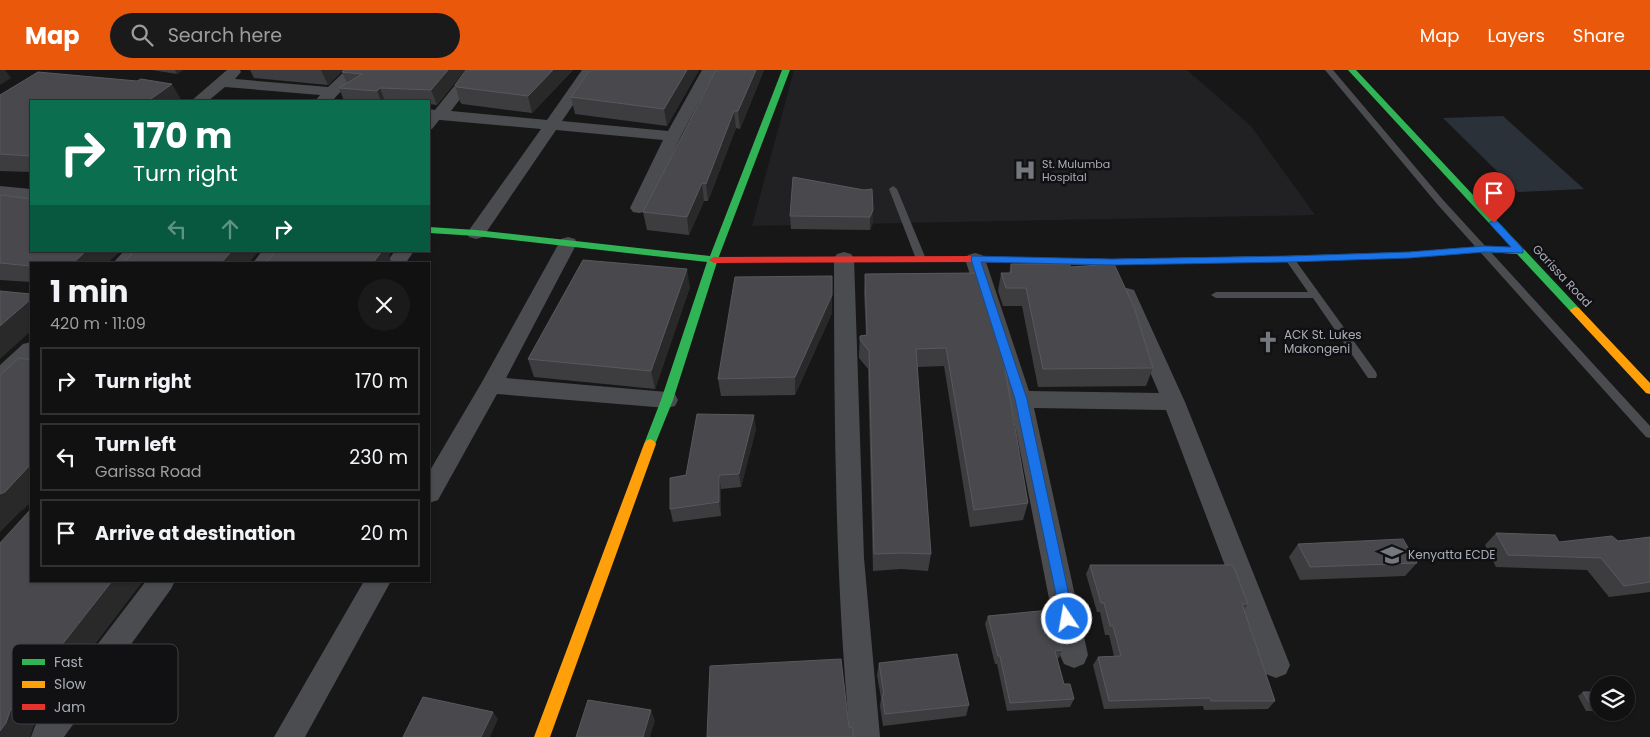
<!DOCTYPE html>
<html lang="en">
<head>
<meta charset="utf-8">
<style>
	body { margin:0; font-family:Poppins,sans-serif; background:#1a1a1a; color:#f1f3f6; height:100vh; display:flex; flex-direction:column; font-size:19px; white-space:nowrap }
	* { box-sizing:border-box; margin:0 }
	p { font-size:16px; color:#9c9d9f }
	.icon { flex:none; width:28px; height:28px; fill:none; stroke:currentColor; stroke-width:2; stroke-linecap:round; stroke-linejoin:round }
	.map { position:relative; flex:1; overflow:hidden }
	.panel { position:absolute; left:30px; top:192px; width:400px; height:320px; display:flex; flex-direction:column; background:#111; border-radius:0px; box-shadow:0 1px 4px #0004,0 0 0 1px #303131 }
	.panel>* { flex:none }
	.top-card { position:absolute; left:30px; top:30px; width:400px; height:152px; border-radius:0px; box-shadow:0 1px 4px #0004,0 0 0 1px #303131; background:#0b6e4f; color:#fff; overflow:hidden }
	.buttons { position:absolute; left:1590px; top:606px; display:grid; gap:10px }
	.buttons a { display:grid; place-items:center; width:45px; height:45px; border-radius:50%; background:#111; box-shadow:0 1px 4px #0004,0 0 0 1px #303131; font-size:25px }
	.pin { position:absolute; display:grid; place-items:center; width:42px; height:42px; color:#fff; margin:-51px -21px; border-radius:50% 50% 50% 0; rotate:-45deg; box-shadow:0 0 5px #0007 }
	.pin .icon { rotate:45deg }
	.me { position:absolute; width:55px; margin:-28px; rotate:348deg; stroke-linejoin:round; filter:drop-shadow(0 0 4px #0008) }
	.turn { display:flex; align-items:center; gap:18px; height:105px; padding:0 20px; font-size:22px }
	.turn .icon { width:65px; height:65px; stroke-width:2.5 }
	.turn b { display:block; font-size:35px; line-height:42px }
	.lanes { display:flex; align-items:center; height:48px; padding:0 20px; background:#0003; justify-content:center; gap:25px; direction:ltr }
	.lanes .off { opacity:.35 }
	.round { display:grid; place-items:center; flex:none; width:52px; height:52px; border-radius:26px; background:#1a1a1a }
	.summary { display:flex; align-items:center; justify-content:space-between; height:85px; padding:0 20px }
	h1 { font-size:30px; font-weight:700; line-height:38px }
	ul { padding:0; list-style:none }
	li { display:flex; align-items:center; gap:15px; height:68px; margin:0 10px 8px; padding:0 10px; border:2px solid #303131; border-radius:0px }
	li div { flex:1 }
	li b { display:block; font-size:19px }
	li em { font-style:normal }
	header { display:flex; align-items:center; gap:30px; box-sizing:border-box; height:70px; padding:0 25px; background:#ea580c; color:#fff }
	header strong { font-size:24px }
	nav { display:flex; gap:28px; margin-inline-start:auto; font-size:18px }
	.search { width:350px; height:45px; background:#1a1a1a; display:flex; align-items:center; gap:12px; box-sizing:border-box; padding:0 18px; border-radius:28px; color:#9c9d9f; font-size:19px }
	.map>svg:first-child { display:block }
	.built { fill:#212124 }
	.water { fill:#2b3138 }
	.lines { fill:none; stroke-linecap:round; stroke-linejoin:round }
	.lane { fill:#4b4c50; fill-rule:evenodd }
	.street { fill:#4b4c50; fill-rule:evenodd }
	.fast { fill:#30b455; fill-rule:evenodd }
	.slow { fill:#ff9f0a; fill-rule:evenodd }
	.jam { fill:#e5322d; fill-rule:evenodd }
	.wall { fill:#3d3d40 }
	.shaded-wall { fill:#29292a }
	.building { fill:#49494d; stroke:#58595d }
	.route { fill:#1a73e8; stroke:#114b97 }
	.labels { text-anchor:middle; stroke-width:5; stroke-linejoin:round; paint-order:stroke }
	.far-poi-label { font-size:11px; fill:#a9adb7; stroke:#111113; text-anchor:start }
	.street-label { font-size:12px; fill:#a9adb7; stroke:#111113 }
	.poi-label { font-size:12px; fill:#a9adb7; stroke:#111113; text-anchor:start }
	.key { fill:#111113; stroke:#3f4044; stroke-width:1 }
	.key-label { font-size:14px; fill:#a9adb7 }
</style>
</head>
<body>
<header>
<strong>Map</strong>
<div class="search"><svg class="icon" aria-label="search" viewBox="0 0 24 24"><circle cx="10" cy="10" r="6"/><path d="M15 15l6 6"/></svg>Search here</div>
<nav><a>Map</a><a>Layers</a><a>Share</a></nav>
</header>
<div class="map">
<svg width="1650" height="667" viewBox="0 0 1650 667">
	<rect width="100%" height="100%" fill="#171717"/>
	<!-- built -->
	<path class="built" d="M794,0H1187L1251,56L1315,145L752,156Z"/>
	<!-- water -->
	<path class="water" d="M1503,46L1584,119L1518,122L1443,48Z"/>
	<g class="lines">
		<!-- lane -->
		<path class="lane" d="M1325,0H1333L1444,131L1650,356V368L1646,367L1438,135Z
			M437,42L444,44L432,59H429V52Z
			M893,116L897,119L926,189L924,191L921,192L916,189L889,119Z
			M1290,186L1293,187L1376,302L1377,305L1376,308H1368L1313,228H1216L1211,225L1216,222H1308L1285,189Z"/>
		<!-- street -->
		<path class="street" d="M227,0H240L241,2L235,9L328,17L346,0H361L332,31H315L320,25L225,17L208,31H191Z
			M467,0H482L451,41L547,50L582,0H597L562,51L668,61L702,0H716L681,66L645,142L639,143L633,142L630,138L663,70L556,60L483,167L476,169L469,167L467,163L541,59L429,49V39L435,40Z
			M0,116L31,119V129L0,126Z
			M568,167L575,169L577,173L506,308L667,322L675,324L678,330L675,336L667,338L497,324L438,430L429,433V402L482,312L559,173L561,169Z
			M124,181H144L133,194H112Z
			M262,181H282L273,194H252Z
			M395,181H414L405,194H385Z
			M844,182L851,184L854,188L864,488L880,667H850C835,508 834,348 834,188L837,184Z
			M975,183L982,185L985,189L1029,321L1159,323L1117,225L1120,220L1127,218L1134,220L1185,332L1290,595L1286,604L1276,608L1266,604L1166,340L1034,338L1088,585L1084,594L1074,598L1064,594L1060,585L1010,329L965,189L968,185Z
			M31,272V291L8,314L0,316V295L23,274Z
			M146,511H175L171,519L64,667H31L35,656Z
			M364,511H391L305,667H274Z"/>
		<!-- fast -->
		<path class="fast" d="M782,0H790L718,189L673,330L654,377H646L644,374L661,330L707,192L476,166L429,163V157L476,160L710,186Z
			M1348,0H1356L1579,238L1580,240L1579,242H1571L1517,184L1485,182L1409,188L1280,191L1278,189L1283,186L1409,182L1485,176L1512,178Z"/>
		<!-- slow -->
		<path class="slow" d="M1283,186L1288,189L1286,191L1112,195L1051,194L1046,191L1051,188L1112,189Z
			M1575,237L1579,238L1650,313V324L1646,323L1571,242L1570,240Z
			M650,369L654,371L656,374L550,667H534L644,374L646,371Z"/>
		<!-- jam -->
		<path class="jam" d="M975,186L1051,188L1056,191L1051,194L975,192L714,193L709,190L714,187Z"/>
	</g>
	<!-- wall -->
	<path class="wall" d="M152,0H183L177,4Z
		M250,0H343L328,15L254,8Z
		M344,0H465L437,35L429,34V31H344L339,18L347,13L342,2Z
		M573,0L532,43L462,34L460,32L455,15Z
		M590,0H699L667,56L575,44L571,27Z
		M716,0H764L740,59L736,58L708,131H704L689,165L647,160L643,142Z
		M0,25L182,31H31V102L0,101Z
		M0,125L31,181H120L106,194H31V212L0,210Z
		M873,140V153L870,160L791,159L790,146Z
		M1011,194L1071,197L1153,298L1146,316L1038,317L1022,236H1003L998,221L1001,203H1009Z
		M976,203L1028,433L1023,450L970,457L944,296L917,297L931,484L928,501L901,499L873,501L868,299L859,288V284L860,266L866,265L864,222L865,204Z
		M690,217L655,319L534,307L528,289Z
		M832,243L795,325L721,326L718,309Z
		M756,359L741,417L721,419V446L673,452L670,439L686,405Z
		M1496,463L1559,472L1618,471L1650,467V522L1609,527L1587,500L1496,497L1485,475Z
		M1298,474L1417,493L1405,506L1300,510L1289,487Z
		M1090,495L1248,534L1244,540L1275,631L1268,639L1204,640L1203,636L1104,639L1093,595L1098,587L1114,586L1109,565H1105L1100,542H1097L1086,504Z
		M988,546L1062,580L1059,588H1057L1064,614L1074,629L1070,637L1007,641L997,594H995L985,554Z
		M879,593L969,635L966,646L883,656L880,636L881,628L877,605Z
		M1583,622H1599V641H1586L1578,626Z"/>
	<!-- shaded-wall -->
	<path class="shaded-wall" d="M0,0H5L11,8L0,15Z
		M175,0H183L177,4Z
		M321,0H343L328,15Z
		M448,0H465L437,35L431,20Z
		M553,0H573L532,43L528,26Z
		M687,0H699L667,56L664,39Z
		M756,0H764L740,59L738,41Z
		M172,14L182,31H148Z
		M380,18L385,31H381L377,21Z
		M734,41L736,58L708,131L706,114Z
		M702,113L704,131L689,165L687,147Z
		M873,140V153L870,160V147Z
		M86,181H120L106,194H72Z
		M232,181H259L248,194H220Z
		M378,181H392L389,186L392,194H372Z
		M687,199L690,217L655,319L651,301Z
		M832,225V243L795,325V307Z
		M31,229V261L0,289V256Z
		M754,345L756,359L741,417L739,404Z
		M31,394V432L24,439L21,441L0,462V424Z
		M719,405L721,419V446L719,432Z
		M112,511H143L34,655L30,667H0V661L10,641Z
		M651,640L655,651L650,667H643Z
		M493,642L498,649L490,667H481Z"/>
	<!-- building -->
	<path class="building" d="M344,0H448L431,20L380,18L377,21L339,18L362,4L342,2Z
		M466,0H553L528,26L457,17L455,15Z
		M590,0H687L664,39L571,27Z
		M716,0H756L738,41H734L706,114L702,113L687,147L643,142Z
		M38,2L137,11L141,9L172,14L148,31H31V86L0,84V25Z
		M793,107L864,120L872,119L873,140L870,147L790,146Z
		M0,125L31,129V181H86L72,194H31V196L0,193Z
		M135,181H232L220,194H122Z
		M276,181H382L372,194H265Z
		M583,190L687,199L651,301L528,289Z
		M1011,194H1069L1071,197L1114,194L1134,237L1153,298L1043,299L1026,218H1006L1001,203H1011Z
		M976,203L1001,276L1028,433L974,440L946,278L916,279L931,484L903,483L874,484L869,281L860,270V266L867,265L865,204Z
		M832,206V225L795,307L718,309L735,207Z
		M0,221L31,224V229L0,256Z
		M19,288L31,290V394L5,422L0,424V305Z
		M697,344L754,345L739,404L719,405V432L670,439V408L686,405Z
		M31,439V511H112L10,641L6,653L0,661V473Z
		M1496,463L1555,465L1559,472L1612,466L1618,471L1650,467V512L1624,516L1601,488L1508,485Z
		M1403,469L1417,493L1310,497L1298,474Z
		M1090,495H1233L1248,534H1242L1275,631H1211L1210,628L1109,631L1098,587L1121,586L1113,556H1110L1104,533H1101Z
		M1050,540L1062,580L1055,581L1064,614H1070L1074,629L1010,633L1000,586H998L988,546Z
		M957,584L969,635L885,644L882,625H884L879,593Z
		M841,589L849,657L853,658V667H707L710,596Z
		M1583,622H1599V638L1592,637Z
		M423,627L493,642L481,667H403Z
		M588,630L651,640L643,667H576Z"/>
	<!-- route -->
	<path class="route" d="M1494,150L1497,151L1523,179V183L1485,182L1409,188L1290,192L1112,195L981,192L1027,329L1074,549L1072,553L1067,555L1062,553L1015,329L971,189L972,186L1112,189L1290,186L1409,182L1485,176L1511,177L1489,153Z"/>
	<!-- icons -->
	<defs>
		<g id="hospital-bare" transform="scale(1.725)"><path d="M-5-5h3v3.5h4V-5h3V5h-3V1.5h-4V5h-3Z" fill="#76787f" stroke="#111113" stroke-width="2.5" paint-order="stroke"/></g>
		<g id="church-bare" transform="scale(1.725)"><path d="M-1.2-6h2.4v3.5h3.3v2.4h-3.3V6h-2.4V-.1h-3.3v-2.4h3.3Z" fill="#76787f" stroke="#111113" stroke-width="2.5" paint-order="stroke"/></g>
		<g id="school-bare" transform="scale(1.725)"><path d="M0-5L7-2L0 1L-7-2ZM-4 1L0 2.5L4 1V4Q0 6-4 4Z" fill="#76787f" stroke="#111113" stroke-width="2.5" paint-order="stroke"/></g>
	</defs>
	<g fill-rule="evenodd">
		<use href="#hospital-bare" x="1025" y="100"/>
		<use href="#church-bare" x="1268" y="272"/>
		<use href="#school-bare" x="1392" y="485"/>
	</g>
	<g class="labels">
		<!-- far-poi labels -->
		<g class="far-poi-label">
			<text x="1042" y="98">St. Mulumba<tspan x="1042" dy="13">Hospital</tspan></text>
		</g>
		<!-- street labels -->
		<g class="street-label">
			<text transform="translate(1562 206) rotate(47)" y="4">Garissa Road</text>
		</g>
		<!-- poi labels -->
		<g class="poi-label">
			<text x="1284" y="269">ACK St. Lukes<tspan x="1284" dy="14">Makongeni</tspan></text>
			<text x="1408" y="489">Kenyatta ECDE</text>
		</g>
	</g>
	<!-- legend -->
	<rect x="12" y="574" width="166" height="80" rx="8" class="key"/>
	<rect x="22" y="589" width="23" height="6" fill="#30b455"/>
	<rect x="22" y="611" width="23" height="7" fill="#ff9f0a"/>
	<rect x="22" y="634" width="23" height="6" fill="#e5322d"/>
	<g class="key-label">
		<text x="54" y="597">Fast</text>
		<text x="54" y="619">Slow</text>
		<text x="54" y="642">Jam</text>
	</g>
</svg>
<div class="buttons">
<a><svg class="icon" aria-label="layers" viewBox="0 0 24 24"><path d="M12 4l9 5-9 5-9-5zM3 14l9 5 9-5"/></svg></a>
</div>
<div class="pin" style="left:1494px;top:153px;background:#d93025"><svg class="icon" aria-label="arrive" viewBox="0 0 24 24"><path d="M6 21V4h12l-3 4 3 4H6"/></svg></div>
<svg class="me" style="left:1067px;top:549px" viewBox="-20 -20 40 40"><circle r="17" fill="#1a73e8" stroke="#fff" stroke-width="3"/><path d="M0-11L8 9 0 5-8 9z" fill="#fff"/></svg>
<div class="top-card">
<div class="turn"><svg class="icon" aria-label="right" viewBox="0 0 24 24"><path d="M7 20v-9h11M14 6l5 5-5 5"/></svg><div><b>170 m</b>Turn right</div></div>
<div class="lanes"><svg class="icon off" aria-label="left" viewBox="0 0 24 24"><path d="M17 20v-9H6M10 6l-5 5 5 5"/></svg><svg class="icon off" aria-label="ahead" viewBox="0 0 24 24"><path d="M12 20V5M6 11l6-6 6 6"/></svg><svg class="icon" aria-label="right" viewBox="0 0 24 24"><path d="M7 20v-9h11M14 6l5 5-5 5"/></svg></div>
</div>
<section class="panel">
<div class="summary"><div><h1>1 min</h1><p>420 m · 11:09</p></div><a class="round"><svg class="icon" aria-label="close" viewBox="0 0 24 24"><path d="M6 6l12 12M18 6L6 18"/></svg></a></div>
<ul>
<li><svg class="icon" aria-label="right" viewBox="0 0 24 24"><path d="M7 20v-9h11M14 6l5 5-5 5"/></svg><div><b>Turn right</b></div><em>170 m</em></li>
<li><svg class="icon" aria-label="left" viewBox="0 0 24 24"><path d="M17 20v-9H6M10 6l-5 5 5 5"/></svg><div><b>Turn left</b><p>Garissa Road</p></div><em>230 m</em></li>
<li><svg class="icon" aria-label="arrive" viewBox="0 0 24 24"><path d="M6 21V4h12l-3 4 3 4H6"/></svg><div><b>Arrive at destination</b></div><em>20 m</em></li>
</ul>
</section>
</div>
</body>
</html>
